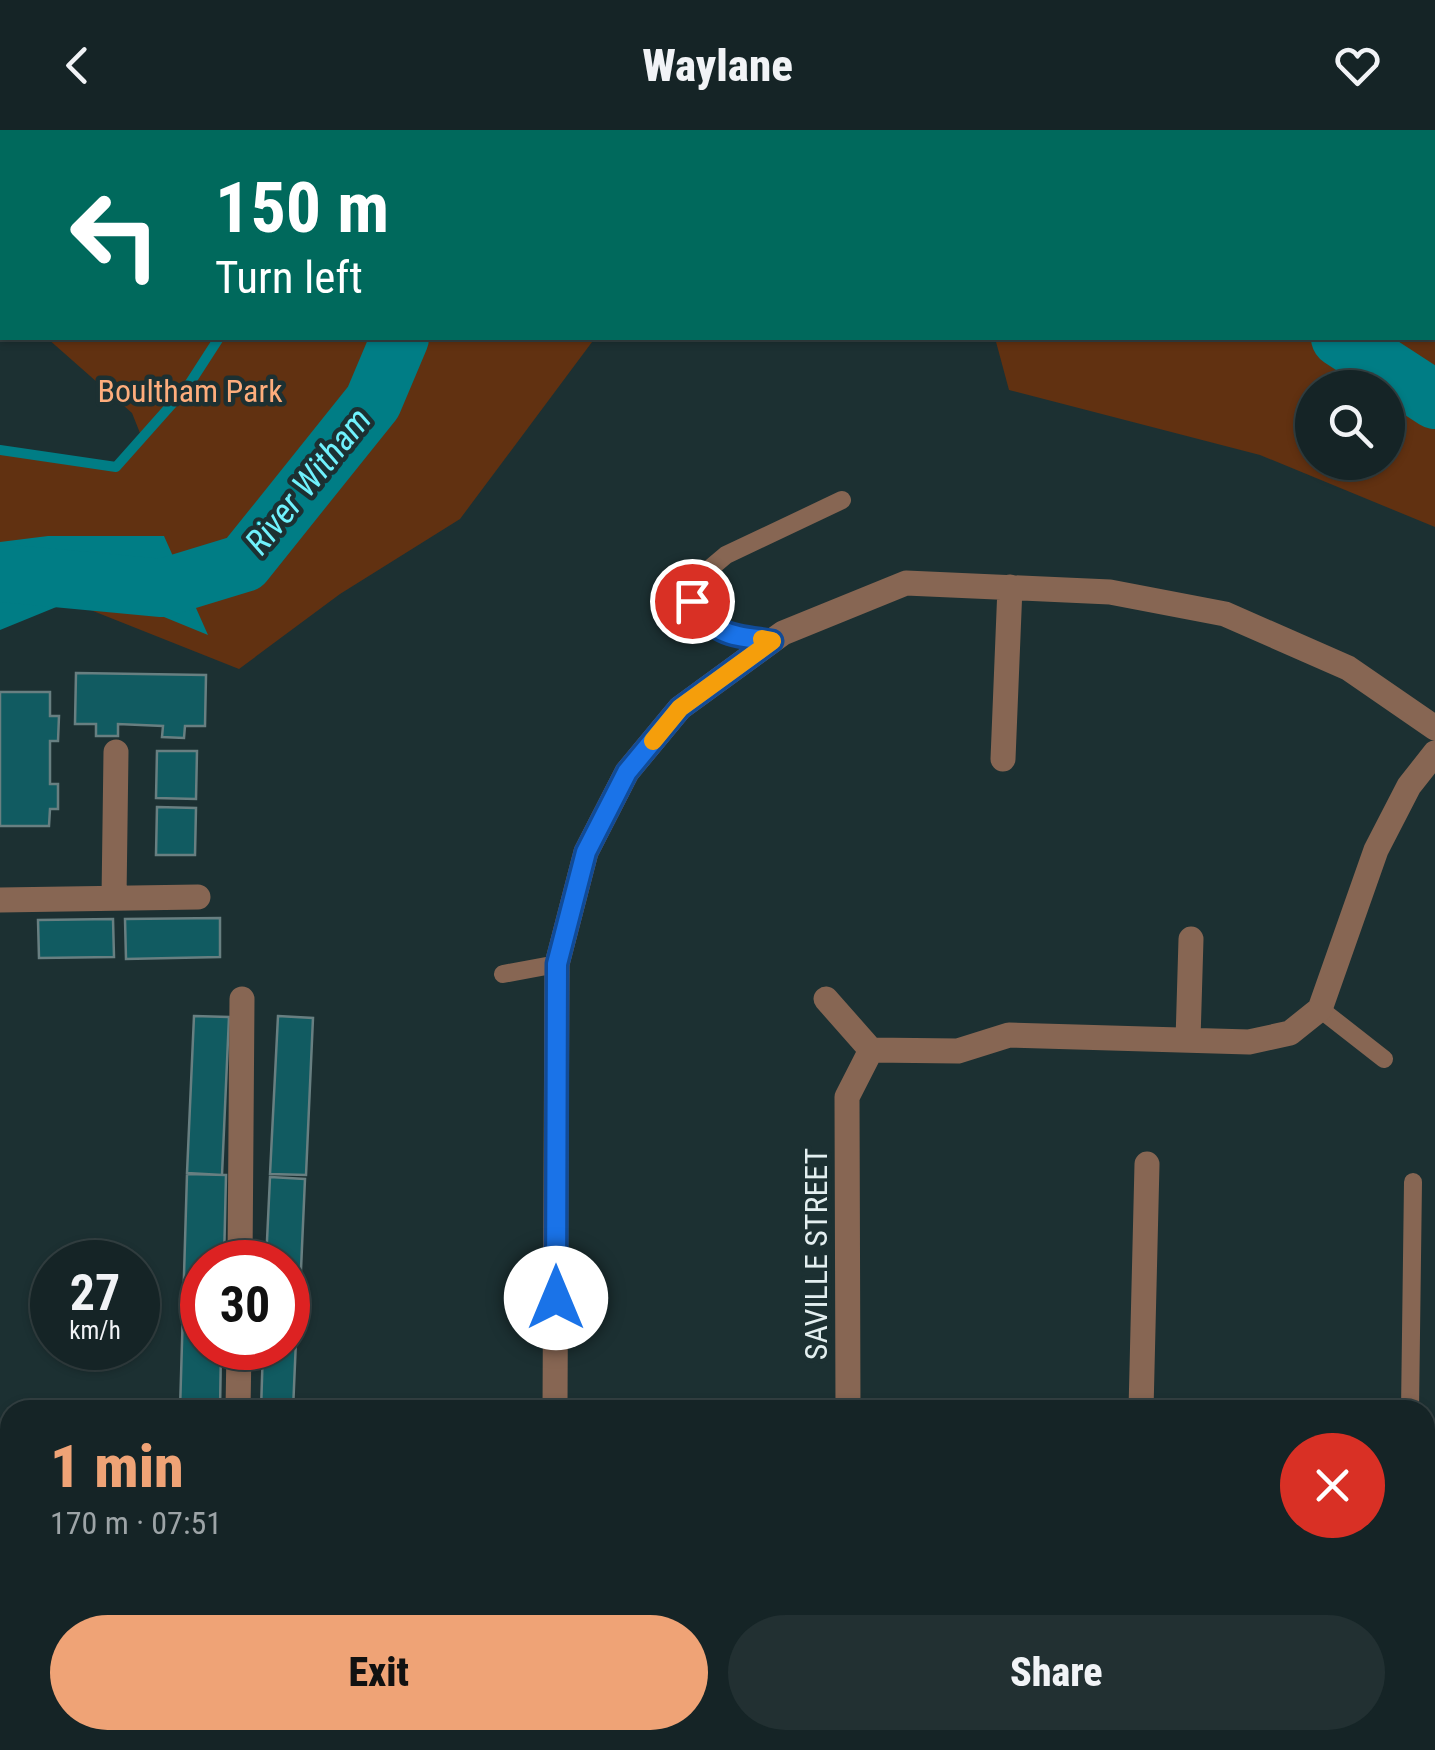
<!DOCTYPE html>
<html lang="en">
<head>
<meta charset="utf-8">
<style>
	body { margin:0; font-family:"Roboto Condensed",sans-serif; background:#223032; color:#f1f3f6; height:100vh; display:flex; flex-direction:column; font-size:38px; white-space:nowrap }
	* { box-sizing:border-box; margin:0 }
	p { font-size:32px; color:#9da4a7 }
	.icon { flex:none; width:55px; height:55px; fill:none; stroke:currentColor; stroke-width:2; stroke-linecap:round; stroke-linejoin:round }
	.map { position:relative; flex:1; overflow:hidden }
	.side { position:absolute; left:0px; top:1270px; width:1435px; height:350px; display:flex; flex-direction:column; background:#152426; border-radius:30px 30px 0 0; box-shadow:0 2px 8px #0004,0 0 0 2px #344143 }
	.side>* { flex:none }
	.hud { position:absolute; left:0px; top:0px; width:1435px; height:210px; box-shadow:0 2px 8px #0004,0 0 0 2px #344143; background:#00695c; color:#fff; overflow:hidden }
	.controls { position:absolute; left:1295px; top:240px; display:grid; gap:20px }
	.controls a { display:grid; place-items:center; width:110px; height:110px; border-radius:50%; background:#152426; box-shadow:0 2px 8px #0004,0 0 0 2px #344143; font-size:50px }
	.speed { position:absolute; left:30px; top:1110px; display:flex; gap:20px; font-size:50px; font-weight:700; text-align:center }
	.speed>* { display:grid; place-content:center; width:130px; height:130px; border-radius:50%; background:#152426; box-shadow:0 2px 8px #0004,0 0 0 2px #344143; line-height:1 }
	.speed small { font-size:25px; font-weight:400 }
	.speed .limit { border:15px solid #d22; background:#fff; color:#111 }
	.pin { position:absolute; display:grid; place-items:center; width:85px; height:85px; color:#fff; margin:-42px; border:5px solid #fff; border-radius:50%; box-shadow:0 2px 10px #0007 }
	.me { position:absolute; width:110px; margin:-55px; rotate:0deg; stroke-linejoin:round; filter:drop-shadow(0 0 8px #0008) }
	.turn { display:flex; align-items:center; gap:35px; height:210px; padding:0 50px; font-size:45px }
	.turn .icon { width:130px; height:130px; stroke-width:2.5 }
	.turn b { display:block; font-size:70px; line-height:85px }
	.round { display:grid; place-items:center; flex:none; width:105px; height:105px; border-radius:52px; background:#223032 }
	.headline { display:flex; align-items:center; justify-content:space-between; height:170px; padding:0 50px }
	h1 { font-size:60px; font-weight:800; line-height:75px; color:#efa376 }
	.primary-button { display:flex; gap:20px; margin-top:auto; padding:20px 50px }
	.primary-button a { flex:1; height:115px; border-radius:60px; background:#efa376; color:#111; font-size:40px; font-weight:800; line-height:115px; text-align:center }
	.primary-button a+a { background:#223032; color:#f1f3f6 }
	header { display:flex; justify-content:space-between; align-items:center; height:130px; padding:0 50px; background:#152426; font-size:45px; font-weight:800 }
	.map>svg:first-child { display:block }
	.green { fill:#613111; fill-rule:evenodd }
	.water { fill:#007d85 }
	.lines { fill:none; stroke-linecap:round; stroke-linejoin:round }
	.stream { stroke:#007d85; stroke-width:10 }
	.river { stroke:#007d85; stroke-width:58 }
	.building { fill:#115b61; stroke:#687f81; stroke-width:2.5 }
	.lane { stroke:#876653; stroke-width:18 }
	.street { stroke:#876653; stroke-width:25 }
	.primary { stroke:#e19e77; stroke-width:25 }
	.route-casing { stroke:#114b97; stroke-width:25 }
	.route { stroke:#1a73e8; stroke-width:18 }
	.slow { stroke:#f59e0b; stroke-width:18 }
	.labels { text-anchor:middle; stroke-width:9; stroke-linejoin:round; paint-order:stroke }
	.park-label { font-size:32px; fill:#fead7c; stroke:#1c3032 }
	.street-label { font-size:32px; fill:#e3eff0; stroke:#1c3032 }
	.water-label { font-size:35px; font-style:italic; fill:#70f2fd; stroke:#1c3032 }
</style>
</head>
<body>
<header><svg class="icon" aria-label="back" viewBox="0 0 24 24"><path d="M15 5l-7 7 7 7"/></svg>Waylane<svg class="icon" aria-label="heart" viewBox="0 0 24 24"><path d="M12 20l-8-8c-3-5 5-10 8-4 3-6 11-1 8 4z"/></svg></header>
<div class="map">
<svg width="1435" height="1620" viewBox="0 0 1435 1620">
	<rect width="100%" height="100%" fill="#1c3032"/>
	<!-- green -->
	<path class="green" d="M0,0H1435V397L1260,325L1009,260L995,208H1432V2H2V168ZM1312,258H1388V332H1312Z
		M47,208H595L460,389L340,464L239,539L0,444V320L116,337L142,308L132,283Z"/>
	<!-- water -->
	<path class="water" d="M48,406H164L208,505L98,460L0,500V412Z"/>
	<g class="lines">
		<!-- stream -->
		<path class="stream" d="M922,0L923,2
			M1376,0L1380,2
			M314,2L315,0
			M1432,35L1435,36
			M0,320L116,337L188,256L219,208"/>
		<!-- river -->
		<path class="river" d="M1340,208L1435,270
			M0,443L162,458L244,433L373,272L400,208"/>
	</g>
	<!-- building -->
	<path class="building" d="M76,543L206,545L205,596H185L184,608L162,607L163,596L118,594V606H96V594H75Z
		M0,562H50V586H59L58,611H50V654H58V679H50L49,696H0Z
		M157,621H197L196,669L156,668Z
		M157,677L196,678L195,725H156Z
		M220,788V827L126,829L125,789Z
		M113,789L114,827L39,828L38,790Z
		M194,886L229,887L222,1045L187,1043Z
		M278,886L313,888L306,1045L270,1044Z
		M187,1044L226,1045L224,1132H202V1218H221L220,1280H180Z
		M270,1047L305,1049L298,1207L288,1206V1132H266Z
		M288,1210H296L293,1280H261L263,1218H288Z
		M0,1358H10V1405H1Z
		M0,1551H9L12,1620H0Z"/>
	<g class="lines">
		<!-- lane -->
		<path class="lane" d="M772,511C731,505 716,507 691,471L694,452L726,425L842,370
			M503,844L557,834
			M1320,879L1384,929
			M1410,1280L1413,1052
			M1425,1328L1435,1356"/>
		<!-- street -->
		<path class="street" d="M1003,629L1010,457
			M114,768L116,622
			M0,770L198,767
			M826,869L871,920L958,921L1009,905L1249,912L1290,903L1320,879L1376,720L1409,656L1435,623
			M1188,910L1191,809
			M240,1132L242,869
			M238,1280L239,1218
			M555,1280L557,834L586,722L627,642L680,578L783,503L906,453L1110,462L1225,484L1348,538L1435,598
			M848,1280L847,967L871,920
			M1141,1280L1147,1034
			M693,1610V1620
			M1134,1620V1610"/>
		<!-- primary -->
		<path class="primary" d="M0,1445H10
			M1425,1483L1435,1484"/>
	</g>
	<g class="lines">
		<!-- route casing -->
		<g class="route-casing">
			<path id="route" d="M556,1168L557,834L586,722L627,642L680,578L772,511C731,505 716,507 692,471"/>
		</g>
		<!-- route -->
		<use href="#route" class="route"/>
		<!-- slow -->
		<path class="slow" d="M653,611L680,578L772,511L762,509"/>
	</g>
	<g class="labels">
		<!-- park labels -->
		<g class="park-label">
			<text x="190" y="272">Boultham Park</text>
		</g>
		<!-- street labels -->
		<g class="street-label">
			<text transform="translate(816 1124) rotate(-90)" y="11">SAVILLE STREET</text>
		</g>
		<!-- water labels -->
		<g class="water-label">
			<text transform="translate(308 351) rotate(-51)" y="12">River Witham</text>
		</g>
	</g>
</svg>
<div class="controls">
<a><svg class="icon" aria-label="search" viewBox="0 0 24 24"><circle cx="10" cy="10" r="6"/><path d="M15 15l6 6"/></svg></a>
</div>
<div class="speed"><div>27<small>km/h</small></div><div class="limit">30</div></div>
<div class="pin" style="left:692px;top:471px;background:#d93025"><svg class="icon" aria-label="arrive" viewBox="0 0 24 24"><path d="M6 21V4h12l-3 4 3 4H6"/></svg></div>
<svg class="me" style="left:556px;top:1168px" viewBox="-20 -20 40 40"><circle r="19" fill="#fff"/><path d="M0-13L10 11 0 6-10 11z" fill="#1a73e8"/></svg>
<div class="hud">
<div class="turn"><svg class="icon" aria-label="left" viewBox="0 0 24 24"><path d="M17 20v-9H6M10 6l-5 5 5 5"/></svg><div><b>150 m</b>Turn left</div></div>
</div>
<section class="side">
<div class="headline"><div><h1>1 min</h1><p>170 m · 07:51</p></div><a class="round" style="background:#d93025;color:#fff"><svg class="icon" aria-label="close" viewBox="0 0 24 24"><path d="M6 6l12 12M18 6L6 18"/></svg></a></div>
<div class="primary-button"><a>Exit</a><a>Share</a></div>
</section>
</div>
</body>
</html>
